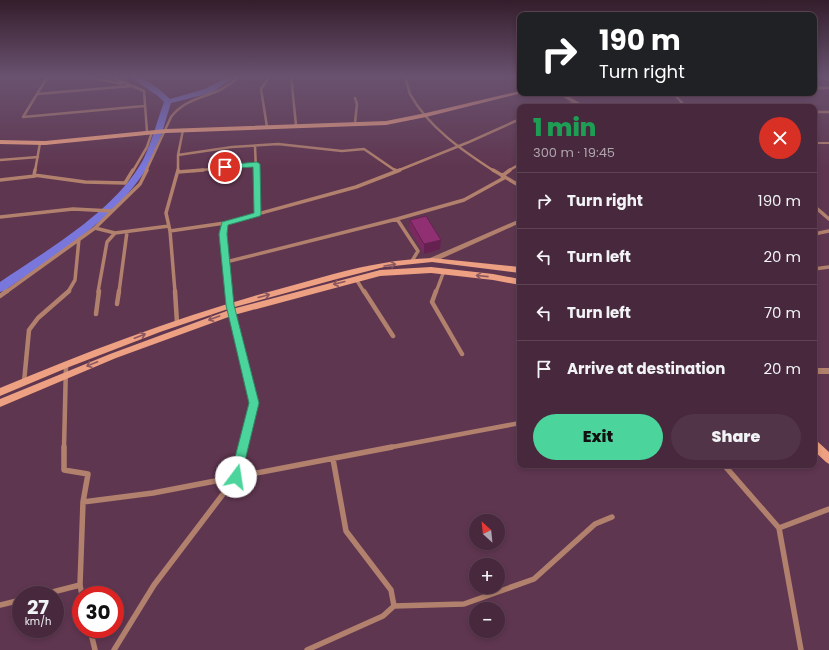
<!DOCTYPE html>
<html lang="en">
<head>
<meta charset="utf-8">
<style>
	body { margin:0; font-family:Poppins,sans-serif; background:#513447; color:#f1f3f6; height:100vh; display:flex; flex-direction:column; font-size:15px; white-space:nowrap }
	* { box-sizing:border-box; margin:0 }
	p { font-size:13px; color:#b0a6af }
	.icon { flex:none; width:22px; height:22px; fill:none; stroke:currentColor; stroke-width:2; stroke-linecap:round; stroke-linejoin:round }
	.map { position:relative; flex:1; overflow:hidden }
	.details { position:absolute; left:517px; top:104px; width:300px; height:364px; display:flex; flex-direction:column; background:#47283c; border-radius:8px; box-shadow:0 2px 6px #0003,0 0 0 1px #5f4456 }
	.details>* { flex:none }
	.guide { position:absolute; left:517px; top:12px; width:300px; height:84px; border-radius:8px; box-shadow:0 2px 6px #0003,0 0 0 1px #5f4456; background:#202124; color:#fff; overflow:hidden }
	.needle { width:26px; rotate:333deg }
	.tools { position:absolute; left:469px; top:514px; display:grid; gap:8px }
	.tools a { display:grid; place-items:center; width:36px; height:36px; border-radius:50%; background:#47283c; box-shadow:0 2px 6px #0003,0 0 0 1px #5f4456; font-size:20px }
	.speed { position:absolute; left:12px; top:586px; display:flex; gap:8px; font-size:20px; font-weight:700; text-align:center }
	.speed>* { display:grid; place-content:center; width:52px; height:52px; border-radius:50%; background:#47283c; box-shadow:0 2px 6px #0003,0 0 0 1px #5f4456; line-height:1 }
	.speed small { font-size:10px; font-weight:400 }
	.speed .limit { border:6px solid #d22; background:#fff; color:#111 }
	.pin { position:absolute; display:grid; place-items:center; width:34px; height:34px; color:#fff; margin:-17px; border:2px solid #fff; border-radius:50%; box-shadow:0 1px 4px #0007 }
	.me { position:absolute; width:44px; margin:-22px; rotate:14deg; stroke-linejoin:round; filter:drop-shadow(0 0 3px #0008) }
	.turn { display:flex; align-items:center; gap:14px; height:84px; padding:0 16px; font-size:18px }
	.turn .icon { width:52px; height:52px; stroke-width:2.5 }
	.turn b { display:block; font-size:28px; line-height:34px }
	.round { display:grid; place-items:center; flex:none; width:42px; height:42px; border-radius:21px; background:#513447 }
	.summary { display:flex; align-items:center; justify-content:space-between; height:68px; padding:0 16px }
	h1 { font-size:24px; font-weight:800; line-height:30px; color:#1e9e55 }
	.action { display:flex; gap:8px; margin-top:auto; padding:8px 16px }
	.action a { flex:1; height:46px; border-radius:24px; background:#4bd49b; color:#111; font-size:16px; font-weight:800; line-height:46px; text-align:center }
	.action a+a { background:#513447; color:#f1f3f6 }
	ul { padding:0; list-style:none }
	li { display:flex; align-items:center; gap:12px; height:56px; padding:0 16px; border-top:1px solid #5f4456 }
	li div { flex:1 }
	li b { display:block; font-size:15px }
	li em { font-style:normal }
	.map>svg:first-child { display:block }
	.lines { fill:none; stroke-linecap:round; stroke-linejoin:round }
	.canal { fill:#7a77dc; fill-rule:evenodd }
	.minor-far3 { stroke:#b2816d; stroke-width:2.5 }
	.minor-far2 { stroke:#b2816d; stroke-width:3.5 }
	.minor-far1 { stroke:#b2816d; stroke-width:4.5 }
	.minor { stroke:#b2816d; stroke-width:5.5 }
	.tertiary { fill:#b2816d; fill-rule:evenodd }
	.secondary { fill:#eda082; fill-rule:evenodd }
	.wall { fill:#7c2962 }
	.shaded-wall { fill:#652250 }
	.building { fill:#903072; stroke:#652250 }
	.oneway { stroke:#8a565f }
	.route { fill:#4bd49b; stroke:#318a65 }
</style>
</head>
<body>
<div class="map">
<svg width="829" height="650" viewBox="0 0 829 650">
	<rect width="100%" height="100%" fill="#5f3650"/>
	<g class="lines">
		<!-- canal -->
		<path class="canal" d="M129,76C143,76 160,89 170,99L205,89L229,76H237L211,93L171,103C165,122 160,143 151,161C120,217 55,255 4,291L0,292V282C47,250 115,211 143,160C152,142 157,121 164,102L158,96Z"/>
		<!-- minor-far3 -->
		<path class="minor-far3" d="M83,76L122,84
			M109,76L144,91L147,132
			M291,76L296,125
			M405,76C407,82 408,89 410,94C428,127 463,151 494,171
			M822,76L829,80
			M814,88H829
			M673,93L686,107
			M37,94L131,86
			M355,98L357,104L355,123
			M547,107L576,103
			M814,112H829
			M23,117L144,106
			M23,117L45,81L51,76
			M267,127L261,89L270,76
			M255,146L256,171
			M178,155L232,147L278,144L342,151L364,149L396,171
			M0,160L38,157
			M35,171L40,143
			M133,171L147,147L152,132
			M146,171L171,117C184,100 202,98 220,90C227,86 234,81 241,76
			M178,171V155L183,130
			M193,171L257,164
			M397,171L469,142L520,119
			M508,171L520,164"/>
		<!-- minor-far2 -->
		<path class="minor-far2" d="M35,170L34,175L85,182L125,183L133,170
			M256,170L258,214
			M395,170L397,171
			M493,170L520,186
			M178,172L203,170
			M0,180L35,176
			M814,206L829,219
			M0,217L73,209L112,211
			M397,219L418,251L412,261
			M225,223L223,234L229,292
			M95,228L115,233L169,226
			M170,231L225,223L356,187L400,170
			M814,234L829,231
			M226,262L397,219L464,200L504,178L502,176L510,170
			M814,269L829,267
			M356,279L364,292
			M6,292L95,228L140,184L147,170
			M68,292L75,280L79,239
			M98,292L107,242L115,233
			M119,292L127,232
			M175,292L170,231L166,213L178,170
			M436,292L444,271"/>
		<!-- minor-far1 -->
		<path class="minor-far1" d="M175,291L177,323
			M229,291L230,305L254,403L243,448
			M364,291L393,336
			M436,291L432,302L462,354
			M0,296L7,291
			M117,304L119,291
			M96,314L99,291
			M24,382L29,330L38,318L69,291
			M64,448L66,365
			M387,448L520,423"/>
		<!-- minor -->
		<path class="minor" d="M64,447V470L88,474L83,502L80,585L82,595
			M333,459L346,531L391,590L394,606
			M724,465L779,528L801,650
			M83,502L153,493L236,477L243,447
			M779,528L829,509
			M41,595L80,585
			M0,605L21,600
			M90,629L95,650
			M114,650L154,585L236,477L392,447
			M307,650L383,616L394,606L464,604L534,579L595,524L612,517"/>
		<!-- tertiary -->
		<path class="tertiary" d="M558,93H563L578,102L591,107C579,107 568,101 558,93Z
			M814,142H829V144H814Z
			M520,219V223L434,262H432L429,260L430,258Z
			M814,368H829V374H814Z"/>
		<!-- secondary -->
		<path class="secondary" d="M520,91V93H522L426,117L386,125L166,133L45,145L0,144V140L45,141L166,129L386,121L426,113Z
			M432,258L520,267V273L432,262L384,267L337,279L231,308L160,332L69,367L0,396V388C93,349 186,314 283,288C317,279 350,268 384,263C399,260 416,259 432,258Z
			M431,267L493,274L520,279V285L493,280L431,273L380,276L234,315L116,358L0,407V399L110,354L232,309L380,270Z
			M814,439L817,441L829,452V464L826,462L814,451Z"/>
	</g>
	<!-- wall -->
	<path class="wall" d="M410,220L440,249L424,254L410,230Z"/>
	<!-- shaded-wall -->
	<path class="shaded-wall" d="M441,240L440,249L424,254V244Z"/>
	<!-- building -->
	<path class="building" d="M426,216L441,240L424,244L410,220Z"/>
	<!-- one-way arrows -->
	<defs><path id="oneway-shaft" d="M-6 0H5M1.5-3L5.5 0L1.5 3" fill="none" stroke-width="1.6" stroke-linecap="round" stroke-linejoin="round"/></defs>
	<g class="oneway">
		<use href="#oneway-shaft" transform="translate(390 265) rotate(-9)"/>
		<use href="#oneway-shaft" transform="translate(482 276) rotate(-174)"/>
		<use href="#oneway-shaft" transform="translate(339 283) rotate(166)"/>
		<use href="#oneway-shaft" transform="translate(264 296) rotate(-15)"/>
		<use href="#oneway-shaft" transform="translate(214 318) rotate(160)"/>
		<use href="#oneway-shaft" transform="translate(140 336) rotate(-21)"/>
		<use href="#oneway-shaft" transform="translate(92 364) rotate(158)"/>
	</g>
	<!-- sky -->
	<linearGradient id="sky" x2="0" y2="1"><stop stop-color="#341e2c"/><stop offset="0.46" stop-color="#69526f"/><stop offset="1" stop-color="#69526f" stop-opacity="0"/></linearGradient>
	<rect width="829" height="167" fill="url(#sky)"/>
	<!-- route -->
	<path class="route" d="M257,162L260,164L261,214L260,216L228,225L227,234L234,305L259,403L241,477L240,481L236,483L232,481L230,477L249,403L226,305L219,234L222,222L254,213L253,167L225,169L222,167L225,165Z"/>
</svg>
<div class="tools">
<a><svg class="needle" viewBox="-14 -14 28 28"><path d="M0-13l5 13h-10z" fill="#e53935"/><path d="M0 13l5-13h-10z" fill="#b0a6af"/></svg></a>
<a>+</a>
<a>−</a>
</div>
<div class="speed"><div>27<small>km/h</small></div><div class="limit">30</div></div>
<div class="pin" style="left:225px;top:167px;background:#d93025"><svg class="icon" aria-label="arrive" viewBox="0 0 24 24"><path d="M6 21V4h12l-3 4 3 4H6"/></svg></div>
<svg class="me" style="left:236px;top:477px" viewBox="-20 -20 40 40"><circle r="19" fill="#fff"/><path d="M0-13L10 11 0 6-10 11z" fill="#4bd49b"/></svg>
<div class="guide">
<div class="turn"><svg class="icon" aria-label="right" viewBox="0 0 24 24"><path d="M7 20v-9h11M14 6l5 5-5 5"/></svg><div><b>190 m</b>Turn right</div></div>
</div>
<section class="details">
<div class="summary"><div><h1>1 min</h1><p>300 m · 19:45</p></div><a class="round" style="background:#d93025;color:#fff"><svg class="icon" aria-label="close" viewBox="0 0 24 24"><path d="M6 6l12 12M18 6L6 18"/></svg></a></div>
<ul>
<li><svg class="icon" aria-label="right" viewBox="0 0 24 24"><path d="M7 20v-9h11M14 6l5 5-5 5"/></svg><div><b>Turn right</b></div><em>190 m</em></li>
<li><svg class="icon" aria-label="left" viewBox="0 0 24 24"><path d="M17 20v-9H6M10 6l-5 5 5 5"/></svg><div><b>Turn left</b></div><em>20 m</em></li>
<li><svg class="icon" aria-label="left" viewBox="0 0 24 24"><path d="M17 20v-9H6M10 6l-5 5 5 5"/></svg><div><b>Turn left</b></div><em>70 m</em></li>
<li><svg class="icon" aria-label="arrive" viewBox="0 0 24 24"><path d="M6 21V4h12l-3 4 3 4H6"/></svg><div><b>Arrive at destination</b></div><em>20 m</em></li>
</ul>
<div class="action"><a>Exit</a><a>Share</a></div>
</section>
</div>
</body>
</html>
